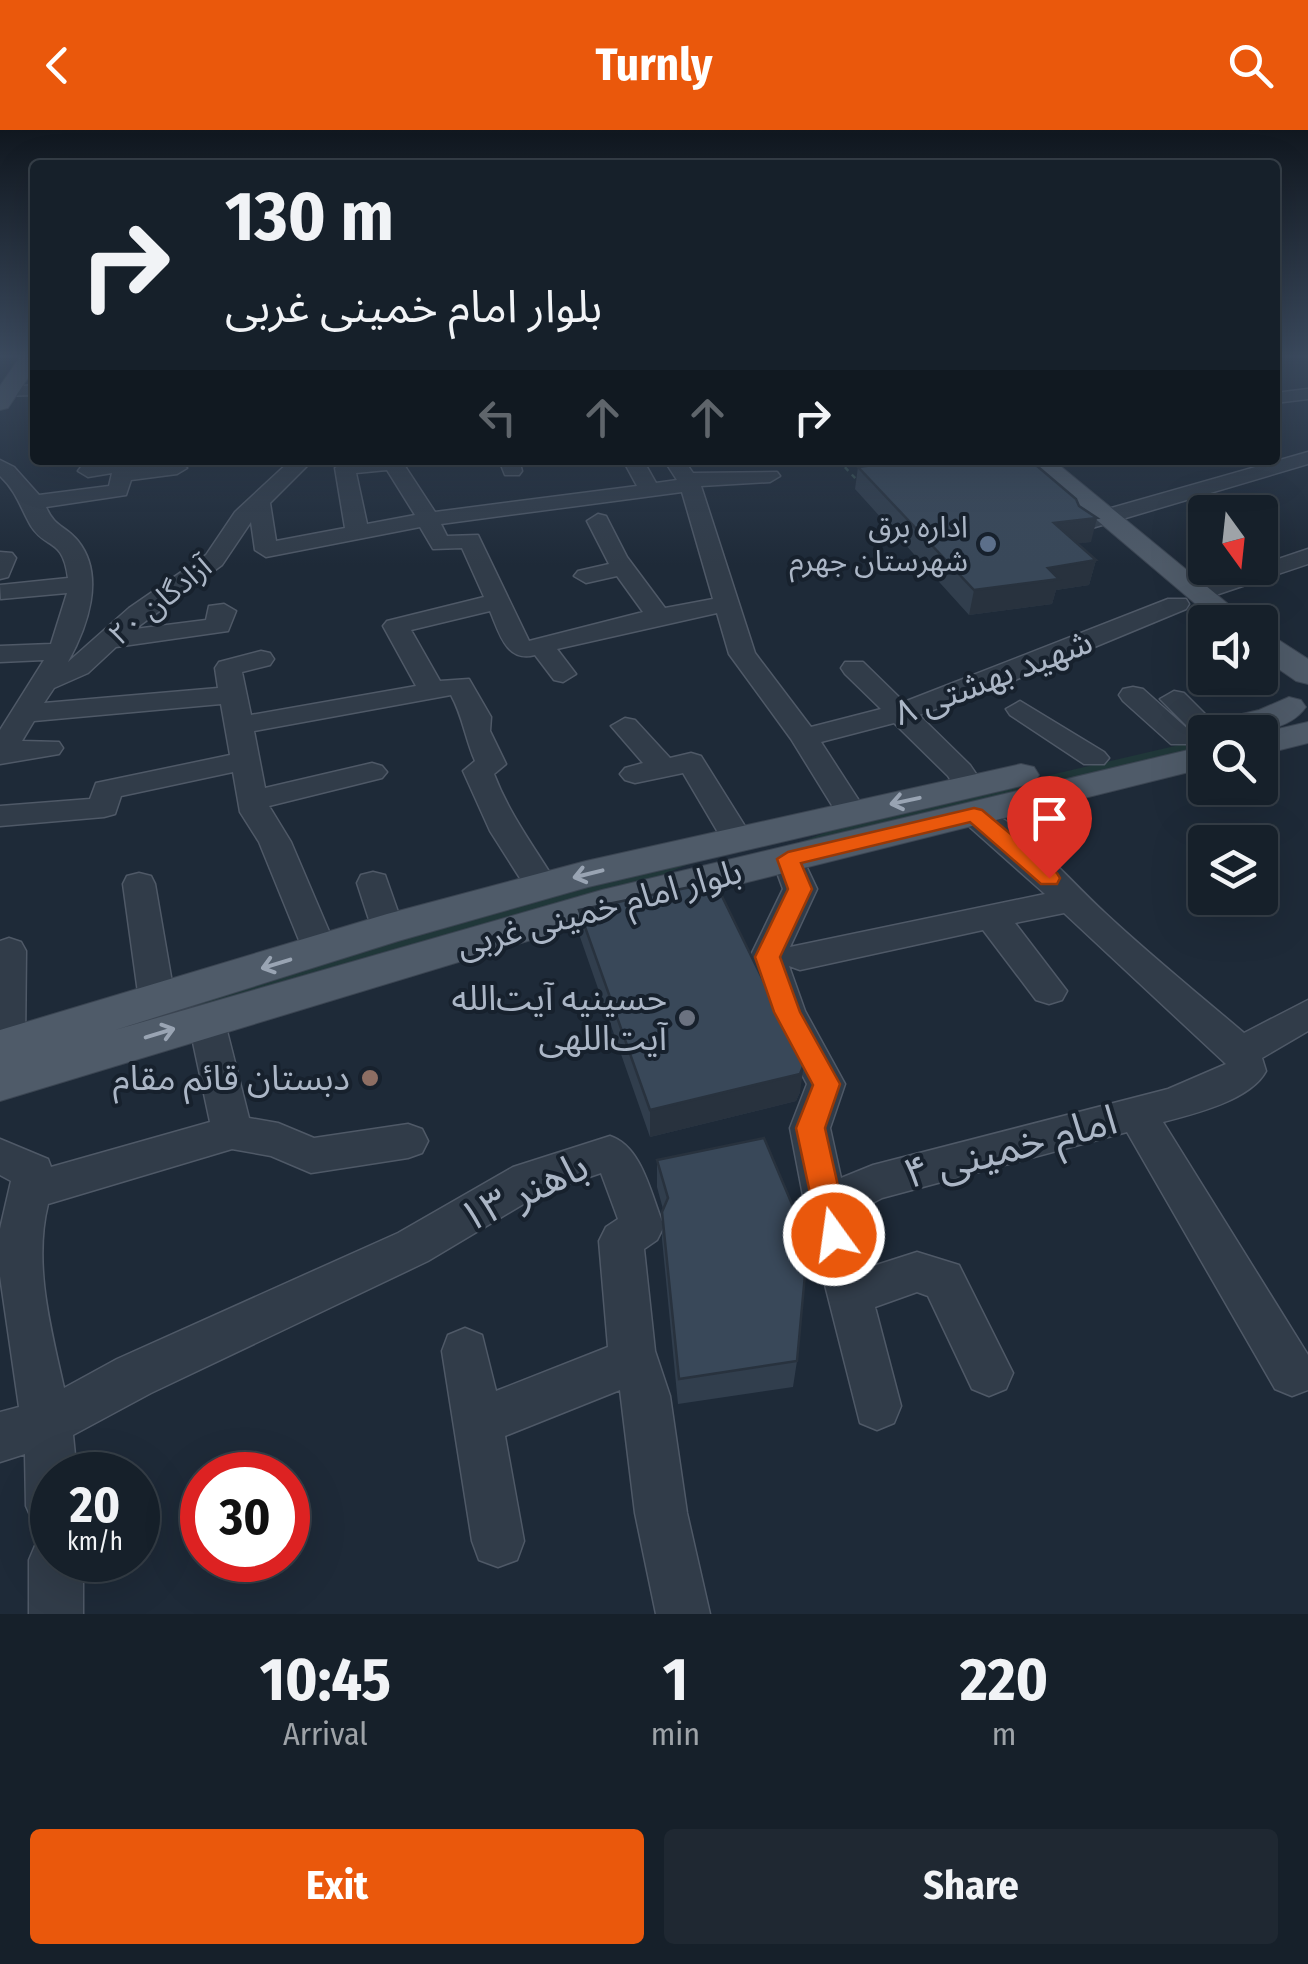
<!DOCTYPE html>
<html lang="en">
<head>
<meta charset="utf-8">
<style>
	body { margin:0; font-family:"Fira Sans Condensed","Noto Sans Arabic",sans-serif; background:#1f2832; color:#f1f3f6; height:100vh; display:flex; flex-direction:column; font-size:38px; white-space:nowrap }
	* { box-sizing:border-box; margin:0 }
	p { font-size:32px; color:#9ea3a8 }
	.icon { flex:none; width:55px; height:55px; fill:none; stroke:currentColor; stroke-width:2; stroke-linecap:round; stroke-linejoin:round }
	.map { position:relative; height:1484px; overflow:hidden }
	.side { display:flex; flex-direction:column; background:#16202a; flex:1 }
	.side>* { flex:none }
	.hud { position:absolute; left:30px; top:30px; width:1250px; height:305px; border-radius:10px; box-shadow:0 10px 40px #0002,0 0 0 2px #353e47; background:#16202a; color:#f1f3f6; overflow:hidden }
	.needle { width:65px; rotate:165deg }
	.controls { position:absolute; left:1188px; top:365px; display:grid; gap:20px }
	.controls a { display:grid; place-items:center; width:90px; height:90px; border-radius:10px; background:#16202a; box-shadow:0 10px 40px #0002,0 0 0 2px #353e47; font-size:50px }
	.speed { position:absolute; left:30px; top:1322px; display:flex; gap:20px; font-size:50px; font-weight:700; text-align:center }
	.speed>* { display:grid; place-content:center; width:130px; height:130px; border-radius:50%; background:#16202a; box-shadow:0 10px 40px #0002,0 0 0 2px #353e47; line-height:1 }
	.speed small { font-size:25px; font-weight:400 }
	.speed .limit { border:15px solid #d22; background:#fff; color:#111 }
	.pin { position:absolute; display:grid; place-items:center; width:85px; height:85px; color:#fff; margin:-102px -42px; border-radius:50% 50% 50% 0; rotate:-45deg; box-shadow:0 0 10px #0007 }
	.pin .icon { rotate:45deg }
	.me { position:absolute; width:110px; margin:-55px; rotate:346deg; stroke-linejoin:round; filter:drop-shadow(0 0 8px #0008) }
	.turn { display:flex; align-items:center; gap:35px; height:210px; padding:0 30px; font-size:45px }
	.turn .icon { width:130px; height:130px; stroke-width:2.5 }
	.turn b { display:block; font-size:70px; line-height:85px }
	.lanes { display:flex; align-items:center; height:95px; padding:0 30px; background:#0003; justify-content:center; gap:50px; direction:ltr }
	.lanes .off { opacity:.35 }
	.eta { display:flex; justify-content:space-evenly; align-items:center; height:170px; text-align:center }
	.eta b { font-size:60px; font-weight:700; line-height:70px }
	.button { display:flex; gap:20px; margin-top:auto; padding:20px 30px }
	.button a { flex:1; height:115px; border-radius:10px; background:#ea580c; color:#fff; font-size:40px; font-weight:700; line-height:115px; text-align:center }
	.button a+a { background:#1f2832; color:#f1f3f6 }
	header { display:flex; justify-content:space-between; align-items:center; height:130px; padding:0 30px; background:#ea580c; color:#fff; font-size:45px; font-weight:700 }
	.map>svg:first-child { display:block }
	.green { fill:#203739 }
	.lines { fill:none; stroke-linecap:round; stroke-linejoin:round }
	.minor-casing { stroke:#4f5967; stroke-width:3 }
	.major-casing { stroke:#3b4552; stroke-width:2 }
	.path { stroke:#3a5354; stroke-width:2.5; stroke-dasharray:5 5; stroke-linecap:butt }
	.minor { fill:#313c49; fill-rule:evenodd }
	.major { fill:#4f5b69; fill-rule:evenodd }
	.wall { fill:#313e4d }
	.shaded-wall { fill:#28323e }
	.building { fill:#394859; stroke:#28323e; stroke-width:2.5 }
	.oneway { stroke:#99a4b3 }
	.route { fill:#ea580c; stroke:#983908; stroke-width:2.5 }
	.service-dot { fill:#5c6f8a; stroke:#17212d; stroke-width:4 }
	.worship-dot { fill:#6b7280; stroke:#17212d; stroke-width:4 }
	.education-dot { fill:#8d6e63; stroke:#17212d; stroke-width:4 }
	.labels { text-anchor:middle; stroke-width:8; stroke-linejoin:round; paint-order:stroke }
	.far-poi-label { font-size:30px; fill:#abb6c6; stroke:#17212d; text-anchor:end }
	.far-street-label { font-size:30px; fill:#abb6c6; stroke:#17212d }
	.street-label { font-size:35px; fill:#abb6c6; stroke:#17212d }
	.poi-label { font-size:35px; fill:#abb6c6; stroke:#17212d; text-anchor:end }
	.near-street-label { font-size:42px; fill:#abb6c6; stroke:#17212d }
</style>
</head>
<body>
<header><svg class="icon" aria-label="back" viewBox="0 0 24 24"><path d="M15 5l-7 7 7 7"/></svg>Turnly<svg class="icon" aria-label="search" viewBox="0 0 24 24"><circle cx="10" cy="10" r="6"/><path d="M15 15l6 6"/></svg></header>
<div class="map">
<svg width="1308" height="1484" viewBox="0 0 1308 1484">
	<rect width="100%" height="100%" fill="#1e2a38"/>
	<!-- green -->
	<path class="green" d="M1205,609V620L798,713L861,689Z
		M714,724L659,746L244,866L0,943V928L524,768Z"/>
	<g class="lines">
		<!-- minor casing -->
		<g class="minor-casing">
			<path id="minor" d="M35,255V265L0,266V258Z
				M1308,259V269L1275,273V263Z
				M1308,322V334L1092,398H1076L1073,393L1076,388Z
				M0,330L14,337L39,365L109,356L112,343L88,347L78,341L81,337L134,330L133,337L177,332L187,338L177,344L131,350L126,365L46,377C55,398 65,395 78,411C106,446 87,498 68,532L129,478L206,425L235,382L291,330H313L270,373L276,411L345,398L335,338L345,332L401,330L435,382L637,356L623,330H643L656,353L677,350L664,330H684L693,343L777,342L780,346L770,352L701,356L755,523L811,597L881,579L845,544L841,538L845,532H863L904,572L1168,469H1186L1189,474L1186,479L1003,555L919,585L970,635L985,657L981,664H959L948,646L894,593L821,612L867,683L863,690H841L791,609L729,524L717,483L557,519L576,544L563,552L554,550L535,525C506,533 499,502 490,481L411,500L440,551L469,549L491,587L490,601L506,634L494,644C510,686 536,719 558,756L554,764L542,767L530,764L490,701L463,641L475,631C465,608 463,587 451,565L254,601L265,658L372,633L382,636L387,642L382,648L269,676L291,712L337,820L332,829L320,832L308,829L303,820L259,712L240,682L233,642L121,666L115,684L104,687L0,696V676L90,669L96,653L230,625L221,574L34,591L22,611L59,612L63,618L59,624L0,634V600L44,530L0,532V516L51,514L67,463L1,469L0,455L68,448C63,407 46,420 31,396C20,377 17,362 0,346ZM387,340L415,385L367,394L356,343ZM682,362L713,469L665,478L627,427L606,386L598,384L587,391L609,434L578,441L574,446L586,453L617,446L643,482L529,511L478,405L447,406L441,394ZM251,392L255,420L266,427L420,397L433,419L462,418L484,467L387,491L383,496L416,556L251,585L242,542L270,535L274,529L270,523L261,521L219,532L215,538L218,558L44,573L54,558L88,543L116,517L228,501L236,481L224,474L209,476L206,490L135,499L222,435Z
				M499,330H519L522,341L519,345H505Z
				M1308,419V434L1198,471L1186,464L1189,459Z
				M0,422L12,423L16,428L8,447L0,449Z
				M1133,557L1143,559L1191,602L1195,608L1191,614H1171L1123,571L1119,565L1123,559Z
				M1174,561L1184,563L1223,602H1205V609L1199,608L1160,569Z
				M1020,571L1104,622L1109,628L1104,634H1084L1010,585L1006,579Z
				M625,588L635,590L670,628L691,623L701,626L753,709L748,716H726L683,643L635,653L625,650L620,644L625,638L643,633L611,596Z
				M975,675C1014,685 1073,754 1104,782C1149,824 1197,863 1244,903L1308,870V901L1262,928L1266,941C1251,970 1194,984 1163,992L1308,1225V1260L1292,1266L1275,1259L1127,1002L882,1068L850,1085L864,1139L917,1122L959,1135L1013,1243L1006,1259L989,1266L972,1259L928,1166L917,1162L875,1177L901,1276L894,1293L877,1300L860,1293L805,1076L790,998L807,954L769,882L750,827L783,759L772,729L777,721L788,718L799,721L817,759L790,817L1045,764L964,692L960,685L964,678ZM1064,783L1226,934L1168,959L873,1035L841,1048L830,998L845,954L805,881L789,836L800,840L983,800L1036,870L1049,874L1062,870L1067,861L1015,793Z
				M373,742L385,745L404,799L399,808L387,811L375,808L357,753L361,745Z
				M139,743L151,746L155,754L175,870L170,880L157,884L144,880L139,870L123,754L127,746Z
				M9,808L21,812L26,821L25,916L19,926L0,929V811Z
				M206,875L219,879L224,889L249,988L278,993L314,1008L408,994L422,999L428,1011L422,1023L408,1028L311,1043L271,1026L232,1019L48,1074C33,1134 51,1199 64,1258L117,1229L398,1103L513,1037L610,1006C643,1017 651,1066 664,1096L657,1110L644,1119L655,1221L670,1266L687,1383L710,1484H656L635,1383L620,1260L505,1306L524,1411L517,1430L498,1437L479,1430L472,1411L442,1221L448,1205L465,1198L482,1205L496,1261L608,1217L599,1111L606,1097L618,1089L601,1043L542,1063L428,1131L151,1263L73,1305L77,1345H52V1402L34,1394L26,1376L25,1324L0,1332V1282L19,1277L0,1146V1099L11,1051L0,1045V1009L48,1029L51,1037L210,992L188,889L193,879Z
				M52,1405V1430H83V1484H29V1430L37,1411Z"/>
		</g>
		<!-- major casing -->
		<g class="major-casing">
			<path id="major" d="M20,227H35V237L8,278L0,280V256Z
				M1026,330H1053L1250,492H1217Z
				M1260,503L1271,505L1308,529V554L1296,551L1260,526Z
				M1289,567L1301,570L1306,577C1285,607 1237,602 1205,602V612L1195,609L1190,602L1195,595L1259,580Z
				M1308,592V613L1260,625V603Z
				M1205,616V638L607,787L0,971V900L387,784L586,731L1021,634L1034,637L1039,645L1034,653L1021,656L588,757L398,811L115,900L602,760Z"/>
		</g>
		<!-- path -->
		<path class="path" d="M838,330L857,350"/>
		<!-- minor -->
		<use href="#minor" class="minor"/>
		<!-- major -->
		<use href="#major" class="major"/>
	</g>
	<!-- wall -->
	<path class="wall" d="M858,337L1091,412L1077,413L1096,430L1089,455L1056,460L1052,474L969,485L855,359Z
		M579,780L800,962L796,971L650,1007L580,807Z
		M657,1030L797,1231L793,1257L678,1274L662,1109L663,1079L657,1057Z"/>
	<!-- shaded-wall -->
	<path class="shaded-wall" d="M1097,388L1091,412L1049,417L1054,393Z
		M1096,430L1089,455L1056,460L1052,474L969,485L974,460L1048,438Z
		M804,934L800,962L796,971L650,1007V980Z"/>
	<!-- building -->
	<path class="building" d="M914,330H1030L1076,369L1079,376L1097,388L1054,393L1096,430L1048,438L1059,449L974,460L858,337Z
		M715,752L804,934L800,944L650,980L579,780Z
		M764,1008L808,1112L797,1231L679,1249L662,1082L668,1068L657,1030Z"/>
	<!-- one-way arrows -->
	<defs><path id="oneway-shaft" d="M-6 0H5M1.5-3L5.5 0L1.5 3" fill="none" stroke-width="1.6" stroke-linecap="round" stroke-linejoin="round" transform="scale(2.5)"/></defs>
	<g class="oneway">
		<use href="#oneway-shaft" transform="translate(905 671) rotate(168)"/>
		<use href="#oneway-shaft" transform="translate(588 744) rotate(166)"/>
		<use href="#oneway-shaft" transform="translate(276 834) rotate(163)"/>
		<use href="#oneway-shaft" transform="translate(160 903) rotate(-17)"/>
	</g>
	<!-- sky -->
	<linearGradient id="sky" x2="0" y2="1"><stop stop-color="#10171f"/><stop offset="0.52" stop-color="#3b4a5e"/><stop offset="1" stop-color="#3b4a5e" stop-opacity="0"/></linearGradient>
	<rect width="1308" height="435" fill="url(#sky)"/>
	<!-- route -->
	<path class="route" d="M974,678L982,680L1057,743L1060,748L1057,754H1041L970,692L801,733L812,759L780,827L800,882L840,954L825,998L849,1105L845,1115L834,1119L824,1115L819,1105L796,998L813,955L774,882L755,827L788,759L777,729L788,722Z"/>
	<!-- markers -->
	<circle class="service-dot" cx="988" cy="414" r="10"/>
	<circle class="worship-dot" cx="687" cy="888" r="10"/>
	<circle class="education-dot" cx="370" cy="948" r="10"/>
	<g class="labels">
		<!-- far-poi labels -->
		<g class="far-poi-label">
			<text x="968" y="407">اداره برق<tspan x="968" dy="34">شهرستان جهرم</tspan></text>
		</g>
		<!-- far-street labels -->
		<g class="far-street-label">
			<text transform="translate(160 471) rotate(-39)" y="10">آزادگان ۲۰</text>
		</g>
		<!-- street labels -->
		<g class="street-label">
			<text transform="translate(993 547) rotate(-21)" y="12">شهید بهشتی ۸</text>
			<text transform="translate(599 778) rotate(-15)" y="12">بلوار امام خمینی غربی</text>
		</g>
		<!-- poi labels -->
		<g class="poi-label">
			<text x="667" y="880">حسینیه آیت‌الله<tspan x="667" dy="40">آیت‌اللهی</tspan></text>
			<text x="350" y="960">دبستان قائم مقام</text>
		</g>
		<!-- near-street labels -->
		<g class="near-street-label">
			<text transform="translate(1010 1016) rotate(-15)" y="15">امام خمینی ۴</text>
			<text transform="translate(523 1061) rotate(-25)" y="15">باهنر ۱۳</text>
		</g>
	</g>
</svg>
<div class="controls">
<a><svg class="needle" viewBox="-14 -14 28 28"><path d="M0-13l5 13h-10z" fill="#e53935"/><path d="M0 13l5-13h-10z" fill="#9ea3a8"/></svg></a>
<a><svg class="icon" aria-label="sound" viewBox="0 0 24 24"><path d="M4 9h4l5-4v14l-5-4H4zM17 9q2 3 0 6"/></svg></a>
<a><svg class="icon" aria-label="search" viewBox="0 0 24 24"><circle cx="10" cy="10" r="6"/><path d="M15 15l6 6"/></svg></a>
<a><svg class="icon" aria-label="layers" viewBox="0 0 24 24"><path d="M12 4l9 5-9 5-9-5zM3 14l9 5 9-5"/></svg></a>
</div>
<div class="speed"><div>20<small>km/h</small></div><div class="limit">30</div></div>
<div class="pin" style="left:1049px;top:748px;background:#d93025"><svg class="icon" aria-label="arrive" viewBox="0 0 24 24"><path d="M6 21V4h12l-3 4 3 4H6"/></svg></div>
<svg class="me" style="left:834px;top:1105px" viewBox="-20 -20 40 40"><circle r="17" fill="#ea580c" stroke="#fff" stroke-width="3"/><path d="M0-11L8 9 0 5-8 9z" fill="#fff"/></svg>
<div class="hud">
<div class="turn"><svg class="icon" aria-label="right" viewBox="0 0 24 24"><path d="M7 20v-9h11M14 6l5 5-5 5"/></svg><div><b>130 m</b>بلوار امام خمینی غربی</div></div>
<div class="lanes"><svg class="icon off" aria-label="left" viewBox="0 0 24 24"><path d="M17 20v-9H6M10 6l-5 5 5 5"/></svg><svg class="icon off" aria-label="ahead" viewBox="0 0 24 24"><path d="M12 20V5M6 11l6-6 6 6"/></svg><svg class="icon off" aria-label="ahead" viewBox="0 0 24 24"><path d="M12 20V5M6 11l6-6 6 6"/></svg><svg class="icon" aria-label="right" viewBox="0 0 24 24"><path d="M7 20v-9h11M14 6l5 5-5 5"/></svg></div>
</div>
</div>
<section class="side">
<div class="eta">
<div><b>10:45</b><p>Arrival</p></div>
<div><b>1</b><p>min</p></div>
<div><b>220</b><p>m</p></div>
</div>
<div class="button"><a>Exit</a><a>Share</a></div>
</section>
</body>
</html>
